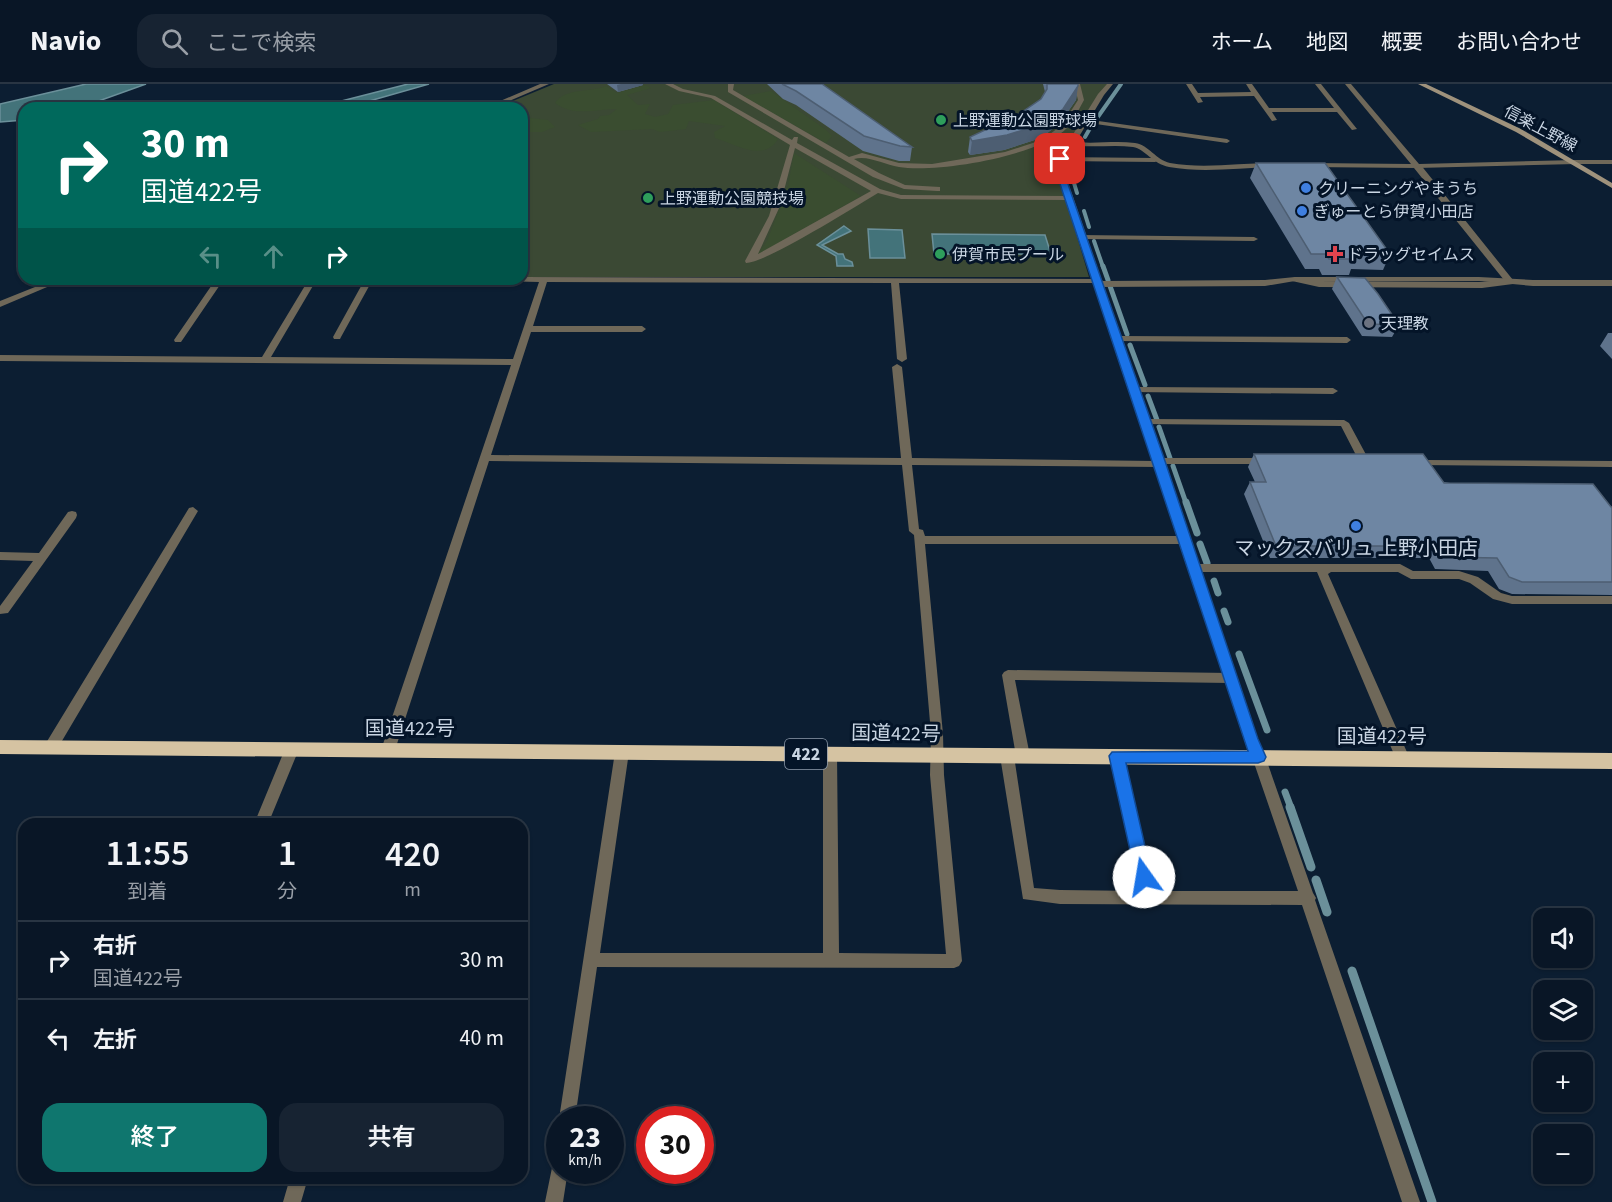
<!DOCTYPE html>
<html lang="ja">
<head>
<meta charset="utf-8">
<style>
	body { margin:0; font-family:"Source Sans 3","Noto Sans JP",sans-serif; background:#172332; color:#f1f3f6; height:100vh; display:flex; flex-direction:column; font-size:22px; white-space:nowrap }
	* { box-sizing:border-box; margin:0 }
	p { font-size:20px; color:#999fa7 }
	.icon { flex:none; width:33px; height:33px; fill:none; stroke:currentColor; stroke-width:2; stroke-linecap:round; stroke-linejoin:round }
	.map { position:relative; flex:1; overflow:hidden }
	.sheet { position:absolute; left:18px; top:734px; width:510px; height:366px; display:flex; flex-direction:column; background:#091626; border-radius:18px; box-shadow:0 2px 4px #0004,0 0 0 2px #293543 }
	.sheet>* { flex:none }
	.hud { position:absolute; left:18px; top:18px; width:510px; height:183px; border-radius:18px; box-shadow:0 2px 4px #0004,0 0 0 2px #293543; background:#00695c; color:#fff; overflow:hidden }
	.buttons { position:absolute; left:1533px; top:824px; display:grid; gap:12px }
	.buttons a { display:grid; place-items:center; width:60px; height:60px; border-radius:12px; background:#091626; box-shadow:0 2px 4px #0004,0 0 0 2px #293543; font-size:30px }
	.speed { position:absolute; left:546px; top:1022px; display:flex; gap:12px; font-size:30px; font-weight:700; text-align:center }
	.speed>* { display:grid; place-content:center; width:78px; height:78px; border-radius:50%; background:#091626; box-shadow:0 2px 4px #0004,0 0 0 2px #293543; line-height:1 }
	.speed small { font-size:15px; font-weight:400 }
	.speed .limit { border:9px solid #d22; background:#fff; color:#111 }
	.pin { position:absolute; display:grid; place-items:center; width:51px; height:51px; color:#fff; margin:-26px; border-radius:12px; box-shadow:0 3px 9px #0006 }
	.me { position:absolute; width:66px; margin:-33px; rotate:347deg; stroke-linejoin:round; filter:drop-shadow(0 0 4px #0008) }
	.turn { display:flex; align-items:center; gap:21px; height:126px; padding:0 24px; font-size:27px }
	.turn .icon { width:78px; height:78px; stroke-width:2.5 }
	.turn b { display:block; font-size:42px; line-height:51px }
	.lanes { display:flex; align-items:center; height:57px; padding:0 24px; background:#0003; justify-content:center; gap:30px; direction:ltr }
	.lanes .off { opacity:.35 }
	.eta { display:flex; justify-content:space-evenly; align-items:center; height:102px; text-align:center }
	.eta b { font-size:36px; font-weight:600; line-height:42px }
	.action { display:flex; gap:12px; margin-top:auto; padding:12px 24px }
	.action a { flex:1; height:69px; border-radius:18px; background:#0f766e; color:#fff; font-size:24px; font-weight:600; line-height:69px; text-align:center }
	.action a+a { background:#172332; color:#f1f3f6 }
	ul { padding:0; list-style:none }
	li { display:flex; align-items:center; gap:18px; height:78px; padding:0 24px; border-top:2px solid #293543 }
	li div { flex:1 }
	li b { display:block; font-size:22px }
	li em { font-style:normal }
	header { display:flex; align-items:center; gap:36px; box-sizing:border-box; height:84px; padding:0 30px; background:#091626; border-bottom:2px solid #293543 }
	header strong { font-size:28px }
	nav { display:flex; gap:33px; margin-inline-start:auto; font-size:21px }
	.search { width:420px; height:54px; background:#172332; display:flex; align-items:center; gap:15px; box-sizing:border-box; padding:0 21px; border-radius:18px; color:#999fa7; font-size:22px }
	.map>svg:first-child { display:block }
	.green { fill:#3b4934 }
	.forest { fill:#3a4d30 }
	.water { fill:#43737a; stroke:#6b909a; stroke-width:1.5 }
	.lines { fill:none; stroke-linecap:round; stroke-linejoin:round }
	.stream-far3 { stroke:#6b909a; stroke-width:4 }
	.stream-far2 { stroke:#6b909a; stroke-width:5 }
	.stream-far1 { stroke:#6b909a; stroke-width:7 }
	.stream { stroke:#6b909a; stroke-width:9 }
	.service { fill:#6f6859; fill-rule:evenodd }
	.pedestrian { fill:#6f6859; fill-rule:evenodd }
	.minor { fill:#6f6859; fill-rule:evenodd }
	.tertiary { fill:#6f6859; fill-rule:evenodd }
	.secondary { fill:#9f927c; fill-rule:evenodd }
	.trunk { fill:#d5c3a2; fill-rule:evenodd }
	.wall { fill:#5f738c }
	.shaded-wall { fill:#4d5e72 }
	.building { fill:#6e86a3; stroke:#4d5e72; stroke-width:1.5 }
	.route { fill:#1a73e8; stroke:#114b97; stroke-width:1.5 }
	.leisure-dot { fill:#2e9e5b; stroke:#041428; stroke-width:2 }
	.shop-dot { fill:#3f7fe0; stroke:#041428; stroke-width:2 }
	.health-dot { fill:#e0444e; stroke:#041428; stroke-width:2 }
	.worship-dot { fill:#6b7280; stroke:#041428; stroke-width:2 }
	.labels { text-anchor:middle; stroke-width:6; stroke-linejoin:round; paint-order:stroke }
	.far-poi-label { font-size:16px; fill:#c9d5e3; stroke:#041428; text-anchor:start }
	.far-street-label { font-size:16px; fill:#c9d5e3; stroke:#041428 }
	.shield { fill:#041428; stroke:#8e9bab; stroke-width:1.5 }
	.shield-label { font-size:18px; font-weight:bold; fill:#c9d5e3 }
	.poi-label { font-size:20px; fill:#c9d5e3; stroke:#041428 }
	.street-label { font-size:20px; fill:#c9d5e3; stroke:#041428 }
</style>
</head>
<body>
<header>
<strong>Navio</strong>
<div class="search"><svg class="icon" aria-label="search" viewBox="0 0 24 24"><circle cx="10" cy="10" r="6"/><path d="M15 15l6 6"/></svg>ここで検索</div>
<nav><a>ホーム</a><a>地図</a><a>概要</a><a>お問い合わせ</a></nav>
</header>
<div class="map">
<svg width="1612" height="1118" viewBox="0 0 1612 1118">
	<rect width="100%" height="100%" fill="#0c1e32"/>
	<!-- green -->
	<path class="green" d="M554,0H1108L1056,81L1089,193H522V24H496Z"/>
	<!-- forest -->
	<path class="forest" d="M645,1L651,4L627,11L638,21L650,20L645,30L655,33L668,30L673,21L714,16L778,55C764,79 735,60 715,54L714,48L725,42L689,37L686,45L660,48L652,45L591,48L578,41L598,35L600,32L609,31L617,25C596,25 573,33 555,19C566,3 590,9 606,2L617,9Z
		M771,7L825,45L832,52L826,59L743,12Z
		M522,33L548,36L555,43L542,48H522Z
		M794,69L861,112L757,171L767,157L788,102Z"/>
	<!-- water -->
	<path class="water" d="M86,0H146L82,23L24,24V36L0,38V20Z
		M408,0H429L345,24H314Z
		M844,142L851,147L822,161L838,170H843L845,175L852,178L853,182H837L836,172L817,161Z
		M868,145L902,146L905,174H870Z
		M932,150L1045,151L1051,170H934Z"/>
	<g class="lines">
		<!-- stream-far3 -->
		<path class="stream-far3" d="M1095,37L1121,0
			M1085,53L1093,39
			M1071,74L1079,61
			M1070,88L1073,95
			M1074,99L1077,109
			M1084,127L1089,143
			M1094,157L1103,183"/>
		<!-- stream-far2 -->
		<path class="stream-far2" d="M1103,182L1108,196
			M1110,202L1127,250
			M1130,261L1145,301
			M1148,312L1157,336
			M1159,343L1170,374
			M1173,382L1186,419"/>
		<!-- stream-far1 -->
		<path class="stream-far1" d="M1186,418L1197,449
			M1200,460L1207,479
			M1214,497L1218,509
			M1224,527L1228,538
			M1239,570L1267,646
			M1285,708L1291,724"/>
		<!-- stream -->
		<path class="stream" d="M1290,723L1311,783
			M1316,796L1327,828
			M1352,887L1432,1118"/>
		<!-- service -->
		<path class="service" d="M665,0H673L683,5L715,12L792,56L794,53H798L797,59L880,105L901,111L1069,112L1073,114L1069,116L901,115L878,109C856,122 764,180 746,179L745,177L769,132L790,61L711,14L679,7ZM795,64L871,107L758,170L780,122Z
			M728,0H734L733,6L849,73L862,69L899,79L932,80L1005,68L1042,56L1062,41L1078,16L1074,0H1080L1084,16C1079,25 1074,36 1067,44C1039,72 938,89 899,83C884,81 869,71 854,75L879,89L905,101L940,103V107H937L904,105L873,93L728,8Z
			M1186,0H1192L1198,9L1251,8L1246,0H1252L1269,24H1334L1315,0H1321L1357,45L1352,46L1337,28H1272L1277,36L1272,37L1254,12L1200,13L1203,18L1198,19Z
			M1084,35L1227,55L1230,57L1227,59L1082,38V36Z
			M1057,73L1155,74L1159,76L1155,78L1060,77L1056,75Z
			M1573,76H1612V80H1576L1572,78Z
			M1414,80H1420L1513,196V200L1482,204L1319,203L1292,197L1291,195L1295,193L1319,197L1482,198L1504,196L1414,84Z
			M292,660L297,661L299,665L268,740H254L285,665L287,661Z
			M290,1094H308L301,1118H283Z"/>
		<!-- pedestrian -->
		<path class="pedestrian" d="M1194,480H1400L1413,487H1459L1478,493L1501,509L1512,512H1612V520H1512L1493,515L1470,499L1459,495H1411L1398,488H1331L1328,490L1410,675L1408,679L1403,681L1398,679L1396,675L1317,488H1194L1188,484Z"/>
		<!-- minor -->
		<path class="minor" d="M1345,0H1351L1419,80L1576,76L1580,78L1576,80L1417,84L1307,83L1306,81L1310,79L1411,80Z
			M1070,57C1091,61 1113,56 1135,59C1149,61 1156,76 1170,79C1203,85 1239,79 1272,79L1276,81L1272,83C1238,84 1202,89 1169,83C1153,80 1145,65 1133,63C1111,60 1089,65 1068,60L1067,59Z
			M1080,151L1254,153L1258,155L1254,157L1083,155L1079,153Z
			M522,193L1099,195L1103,197L1265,196L1295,193H1479L1533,196H1612V202H1533L1479,197H1295L1265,202L1100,203L1096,199H899L907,275L902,278L897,275L891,199L547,198L533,242H642L646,245L642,248H531L491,371L901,374L892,283L897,280L902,283L912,374L1154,377L1159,374H1266L1271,377L1266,380H1165L1160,383L912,381L919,445L923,446L925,452H1185L1190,456L1185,460H925L943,650L944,691L962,877L959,882L954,884L597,883L575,1035H560V1037L559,1035L615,668L617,664L622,663L627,664L629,668L600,869H823V670L825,666L830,664L835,666L837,670L839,869L946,870L930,691L931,650L914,451L909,447L902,381L489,377L395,666L393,670L388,671L383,670L381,666L511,281L0,277V271L262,273L309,195H317L271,273L513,275L539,198L495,197L491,195H522Z
			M216,195H224L181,258H175L174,256Z
			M365,195H373L341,253L340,255H334L333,253Z
			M1118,252L1347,253L1351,256L1347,259L1115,257L1114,255Z
			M1135,303L1333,304L1338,307L1333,310L1132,308V304Z
			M1146,335L1344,336L1349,339L1370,378L1365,381L1355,380L1354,378L1358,375L1341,342L1143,340L1141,338Z
			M1422,376L1612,377V383L1418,381L1417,379Z
			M193,423L198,427L56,667L51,668L46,667L44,663L46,659L189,424Z
			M72,427L76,428L77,431L76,434L8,529L0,530V522L33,477L0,476V468L39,469L68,428Z
			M1008,586L1230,589L1234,591L1236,594L1234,597L1230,599L1015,596L1030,672L1028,676L1023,678L1018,676L1016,672L1002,591L1004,588Z
			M1007,666L1012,668L1014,672L1034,804L1060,806L1139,807L1110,672L1112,668L1117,666L1122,668L1124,672L1154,807H1298L1252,673L1254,669L1259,667L1264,669L1313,809L1316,814L1315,816L1420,1118H1402L1302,821L1060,820L1023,815L1000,672L1002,668Z
			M560,1072V1086H568L563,1118H545L554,1074Z"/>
		<!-- tertiary -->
		<path class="tertiary" d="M540,0H549L493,24H484Z
			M1107,0H1113L1104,11L1062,81L1164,377L1256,655L1266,673L1264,677L1259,679L1254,677L1244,655L1154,377L1054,81L1098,10Z
			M55,195H66L0,223V217Z"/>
		<!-- secondary -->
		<path class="secondary" d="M1418,0H1426L1521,45L1612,99V104L1516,48Z"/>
		<!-- trunk -->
		<path class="trunk" d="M0,656L1612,669V685L0,670Z"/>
	</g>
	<!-- wall -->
	<path class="wall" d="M607,0H643V1L618,8Z
		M767,0H822L912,63L910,77H899L863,67L796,21L783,15Z
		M1043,0H1078L1076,16L1060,39L1041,54L1004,66L970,71L968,68L970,53L1019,30L1041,15L1045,8Z
		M1256,79L1390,170L1383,186L1351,185L1349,191H1322L1319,185H1305L1250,94Z
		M1337,193L1399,241L1392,253L1362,252L1332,205Z
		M1608,249H1612V275L1600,262Z
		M1254,370L1612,423V511L1512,510L1499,505L1488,487L1435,485L1429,474H1270L1244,410L1250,398H1255L1248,383Z"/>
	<!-- shaded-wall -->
	<path class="shaded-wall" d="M621,0H643V1L618,8L617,1Z
		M1078,2L1076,16L1060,39L1041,54L1004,66L970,71L972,57Z"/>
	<!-- building -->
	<path class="building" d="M782,0H822L912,63L900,62L864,52L796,7Z
		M1047,0H1078V2L1063,25L1043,40L1007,51L972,57L970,53L1019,30L1041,15L1047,5Z
		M1256,79H1325L1390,170H1352L1356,175H1329L1325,170H1311Z
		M1337,193L1365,194L1378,210L1399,241L1368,240Z
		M1254,370H1423L1444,399L1593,400L1611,423H1612V498H1522L1509,493L1497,474L1443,473L1437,462H1276L1250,398H1266Z"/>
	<!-- route -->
	<path class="route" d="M1060,73L1064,75L1062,81L1070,106L1165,377L1258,655L1266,673L1264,677L1258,679H1126L1152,793L1150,798L1144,800L1138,798L1136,793L1109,672L1112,668L1248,667L1062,106L1054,81L1057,74Z"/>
	<!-- markers -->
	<g class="leisure-dot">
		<circle cx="941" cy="36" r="6"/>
		<circle cx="648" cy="114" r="6"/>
		<circle cx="940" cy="170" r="6"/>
	</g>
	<g class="shop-dot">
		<circle cx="1306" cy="104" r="6"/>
		<circle cx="1302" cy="127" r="6"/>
		<circle cx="1356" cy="442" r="6"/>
	</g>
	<path class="health-dot" d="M1332 161h6v6h6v6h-6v6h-6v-6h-6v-6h6z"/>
	<circle class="worship-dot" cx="1369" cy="239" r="6"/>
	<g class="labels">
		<!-- far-poi labels -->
		<g class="far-poi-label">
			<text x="953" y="42">上野運動公園野球場</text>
			<text x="1318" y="110">クリーニングやまうち</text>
			<text x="660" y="120">上野運動公園競技場</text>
			<text x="1314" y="133">ぎゅーとら伊賀小田店</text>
			<text x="952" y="176">伊賀市民プール</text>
			<text x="1347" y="176">ドラッグセイムス</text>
			<text x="1381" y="245">天理教</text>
		</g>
		<!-- far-street labels -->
		<g class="far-street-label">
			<text transform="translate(1541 44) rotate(28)" y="6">信楽上野線</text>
		</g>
		<!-- shield labels -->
		<rect class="shield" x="785" y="655" width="42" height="30" rx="4.5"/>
		<g class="shield-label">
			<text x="806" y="676">422</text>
		</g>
		<!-- poi labels -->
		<g class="poi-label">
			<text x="1356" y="471">マックスバリュ 上野小田店</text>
		</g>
		<!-- street labels -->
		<g class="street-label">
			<text x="410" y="651">国道422号</text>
			<text transform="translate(896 649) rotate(1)" y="7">国道422号</text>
			<text x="1382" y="659">国道422号</text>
		</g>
	</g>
</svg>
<div class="buttons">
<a><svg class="icon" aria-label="sound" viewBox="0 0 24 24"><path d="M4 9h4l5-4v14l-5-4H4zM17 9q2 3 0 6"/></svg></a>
<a><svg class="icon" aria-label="layers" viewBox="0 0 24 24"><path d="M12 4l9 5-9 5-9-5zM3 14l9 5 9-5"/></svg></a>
<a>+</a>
<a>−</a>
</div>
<div class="speed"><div>23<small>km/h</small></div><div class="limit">30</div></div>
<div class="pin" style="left:1060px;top:75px;background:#d93025"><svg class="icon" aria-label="arrive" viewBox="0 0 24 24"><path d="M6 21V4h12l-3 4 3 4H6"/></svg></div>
<svg class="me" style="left:1144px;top:793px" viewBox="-20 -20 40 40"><circle r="19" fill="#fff"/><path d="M0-13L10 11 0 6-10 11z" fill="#1a73e8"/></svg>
<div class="hud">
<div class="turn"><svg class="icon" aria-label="right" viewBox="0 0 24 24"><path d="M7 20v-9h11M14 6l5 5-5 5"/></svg><div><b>30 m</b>国道422号</div></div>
<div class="lanes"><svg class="icon off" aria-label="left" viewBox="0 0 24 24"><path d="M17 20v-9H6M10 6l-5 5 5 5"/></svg><svg class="icon off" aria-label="ahead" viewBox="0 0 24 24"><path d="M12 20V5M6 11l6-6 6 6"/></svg><svg class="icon" aria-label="right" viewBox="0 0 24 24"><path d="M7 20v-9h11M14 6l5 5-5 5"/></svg></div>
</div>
<section class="sheet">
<div class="eta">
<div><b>11:55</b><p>到着</p></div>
<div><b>1</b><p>分</p></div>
<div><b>420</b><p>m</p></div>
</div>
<ul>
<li><svg class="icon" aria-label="right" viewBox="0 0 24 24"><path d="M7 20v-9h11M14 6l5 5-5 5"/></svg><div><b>右折</b><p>国道422号</p></div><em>30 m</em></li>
<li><svg class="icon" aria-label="left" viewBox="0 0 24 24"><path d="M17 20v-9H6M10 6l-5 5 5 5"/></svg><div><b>左折</b></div><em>40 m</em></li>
</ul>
<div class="action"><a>終了</a><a>共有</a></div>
</section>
</div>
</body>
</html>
